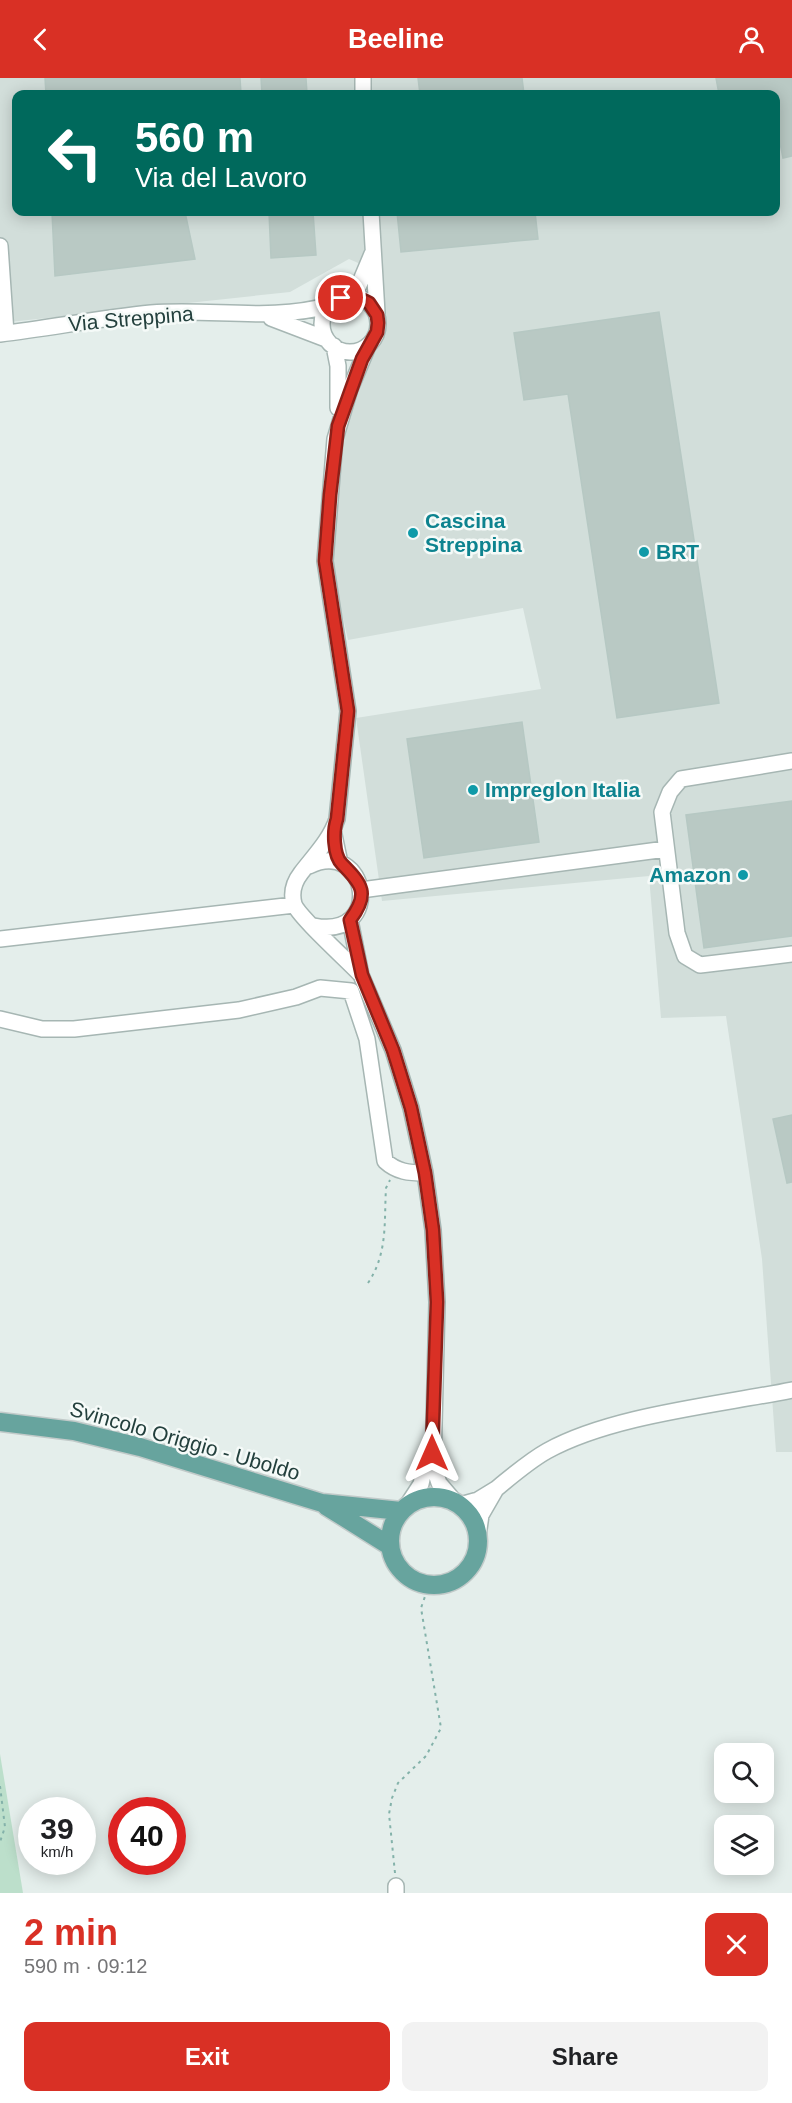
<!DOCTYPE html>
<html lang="en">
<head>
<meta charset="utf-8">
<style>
	body { margin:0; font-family:Arial,sans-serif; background:#f2f2f2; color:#202124; height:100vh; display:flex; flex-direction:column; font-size:22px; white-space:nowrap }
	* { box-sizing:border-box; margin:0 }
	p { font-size:20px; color:#757577 }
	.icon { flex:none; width:33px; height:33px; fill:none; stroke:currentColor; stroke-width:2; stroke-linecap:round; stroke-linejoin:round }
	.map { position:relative; height:1815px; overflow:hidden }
	.drawer { display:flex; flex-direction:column; background:#fff; flex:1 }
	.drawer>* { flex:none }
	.top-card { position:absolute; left:12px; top:12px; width:768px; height:126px; border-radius:12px; box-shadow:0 3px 15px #0003; background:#00695c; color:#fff; overflow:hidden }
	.fabs { position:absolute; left:714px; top:1665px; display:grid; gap:12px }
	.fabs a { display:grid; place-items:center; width:60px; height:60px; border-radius:12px; background:#fff; box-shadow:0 3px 15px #0003; font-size:30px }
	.speed { position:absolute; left:18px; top:1719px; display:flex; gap:12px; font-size:30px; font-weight:700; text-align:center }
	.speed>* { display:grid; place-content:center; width:78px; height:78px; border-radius:50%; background:#fff; box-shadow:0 3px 15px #0003; line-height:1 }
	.speed small { font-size:15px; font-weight:400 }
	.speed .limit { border:9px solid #d22; background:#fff; color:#111 }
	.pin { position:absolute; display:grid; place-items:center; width:51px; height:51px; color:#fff; margin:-26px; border:3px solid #fff; border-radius:50%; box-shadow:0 2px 6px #0007 }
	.me { position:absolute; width:66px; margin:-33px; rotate:0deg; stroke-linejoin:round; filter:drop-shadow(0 0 4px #0008) }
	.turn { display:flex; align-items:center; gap:21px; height:126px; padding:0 24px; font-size:27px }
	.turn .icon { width:78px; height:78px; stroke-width:2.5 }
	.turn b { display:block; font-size:42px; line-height:51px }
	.round { display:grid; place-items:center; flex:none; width:63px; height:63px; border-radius:12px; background:#f2f2f2 }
	.headline { display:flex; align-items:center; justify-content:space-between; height:102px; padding:0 24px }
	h1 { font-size:36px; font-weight:700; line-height:45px; color:#d93025 }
	.action { display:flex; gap:12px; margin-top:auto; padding:12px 24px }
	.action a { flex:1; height:69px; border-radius:12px; background:#d93025; color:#fff; font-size:24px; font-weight:700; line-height:69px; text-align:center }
	.action a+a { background:#f2f2f2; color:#202124 }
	header { display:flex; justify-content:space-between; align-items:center; height:78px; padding:0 24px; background:#d93025; color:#fff; font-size:27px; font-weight:700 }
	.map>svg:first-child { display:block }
	.built { fill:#d2deda; fill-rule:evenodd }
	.green { fill:#bcdfcb }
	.building { fill:#b9c9c4; stroke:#b6c8c3; stroke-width:1.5 }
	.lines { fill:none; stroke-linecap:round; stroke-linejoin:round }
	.minor-casing { stroke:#a6b6b3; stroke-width:18 }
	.major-casing { stroke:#c1cac9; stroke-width:21 }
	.path { stroke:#84b2aa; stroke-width:2; stroke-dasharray:3 4.5; stroke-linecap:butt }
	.minor { stroke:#fff; stroke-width:15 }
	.major { stroke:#67a49e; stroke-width:18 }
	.route-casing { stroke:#8d1f18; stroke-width:15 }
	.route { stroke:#d93025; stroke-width:10 }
	.culture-dot { fill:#0f9aa8; stroke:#f5faf8; stroke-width:2 }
	.labels { text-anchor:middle; stroke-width:5; stroke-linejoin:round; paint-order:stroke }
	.street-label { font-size:21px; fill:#23403d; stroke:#f5faf8 }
	.culture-label { font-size:21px; font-weight:bold; fill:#0d838f; stroke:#f5faf8; text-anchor:start }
</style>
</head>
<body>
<header><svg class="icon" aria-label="back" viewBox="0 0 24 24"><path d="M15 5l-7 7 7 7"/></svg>Beeline<svg class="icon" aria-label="person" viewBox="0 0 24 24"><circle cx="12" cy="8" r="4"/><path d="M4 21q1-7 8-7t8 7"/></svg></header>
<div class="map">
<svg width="792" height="1815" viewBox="0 0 792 1815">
	<rect width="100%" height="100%" fill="#e4eeeb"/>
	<!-- built -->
	<path class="built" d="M0,0H792V1374H776L762,1181L726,938L661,940L649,798L382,823L356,640L541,611L523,530L348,562L330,483L344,348L380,256L381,195L349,181L290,214L0,245ZM16,16H776V134H16Z"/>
	<!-- green -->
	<path class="green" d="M0,1676L23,1815H0Z"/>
	<!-- building -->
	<path class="building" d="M45,0H240L241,16H46Z
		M261,0H306L307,16H262Z
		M418,0H522L524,16H420Z
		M716,0H792V78L783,80L776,45V16H719Z
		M52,134H185L195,181L55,198Z
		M269,134H313L316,177L271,180Z
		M397,134H535L538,161L401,174Z
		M659,234L719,625L617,640L568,316L524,322L514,255Z
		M522,644L539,764L424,780L407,661Z
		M792,723V858L704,870L686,737Z
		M792,1037V1104L787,1105L773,1041Z"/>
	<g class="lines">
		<!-- minor casing -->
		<g class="minor-casing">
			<path id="minor" d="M363,16V0
				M371,134L377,235
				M0,168L6,255
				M348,218L359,207L372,176
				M322 246a28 28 0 1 1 56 0a28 28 0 1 1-56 0Z
				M271,240L326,261
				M0,256C50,250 101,240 151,235C211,230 272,244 330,227
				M334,268L338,288V330
				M792,683L681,701L670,714L662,734L677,855L685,878L700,887L792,876
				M333,752L340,785
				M309,788C368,759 385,862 314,848
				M361,812L666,771
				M350,842L361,897L393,972L411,1030L425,1095L433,1152L437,1224L433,1387L439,1405L456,1425
				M0,861L294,827
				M361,897C349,884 298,838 294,826C291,815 294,804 301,795C314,778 330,762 337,741L348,633L325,483L335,361L350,311L368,268
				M0,941L42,951H74L239,932L296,919L320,910L351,913L367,961L385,1083C397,1094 409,1095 425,1095
				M496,1411C512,1398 529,1383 547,1373C612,1337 718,1327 792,1312
				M408,1426L421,1406L428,1374
				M460,1427L478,1422L496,1411L481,1437L478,1458
				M396,1808V1815"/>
		</g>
		<!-- major casing -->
		<g class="major-casing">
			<path id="major" d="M0,1344L74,1353L140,1369L322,1425L401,1433
				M390 1463a44 44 0 1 1 88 0a44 44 0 1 1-88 0Z
				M326,1428L390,1468"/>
		</g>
		<!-- path -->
		<path class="path" d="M368,1205C388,1175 384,1144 386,1110L390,1102
			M0,1708L5,1749L0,1764
			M395,1795L389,1736L392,1720L398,1705L426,1678L441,1650L421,1530L429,1507"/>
		<!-- minor -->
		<use href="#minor" class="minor"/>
		<!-- major -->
		<use href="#major" class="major"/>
	</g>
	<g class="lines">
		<!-- route casing -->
		<g class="route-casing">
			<path id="route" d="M341,220L355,218L369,225L377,237L378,245L377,254L362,281L338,348L330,417L325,483L348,633L337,741C333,752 333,777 342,786C362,806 370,816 350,842L362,897L393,972L411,1030L425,1095L433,1152L437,1224L432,1375"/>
		</g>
		<!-- route -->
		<use href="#route" class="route"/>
	</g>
	<!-- markers -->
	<g class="culture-dot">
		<circle cx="413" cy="455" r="6"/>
		<circle cx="644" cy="474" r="6"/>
		<circle cx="473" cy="712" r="6"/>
		<circle cx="743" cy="797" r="6"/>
	</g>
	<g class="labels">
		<!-- street labels -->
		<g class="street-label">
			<text transform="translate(131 241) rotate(-5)" y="7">Via Streppina</text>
			<text transform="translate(185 1363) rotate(16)" y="7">Svincolo Origgio - Uboldo</text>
		</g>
		<!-- culture labels -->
		<g class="culture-label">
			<text x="425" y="450">Cascina<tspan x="425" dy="24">Streppina</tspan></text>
			<text x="656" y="481">BRT</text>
			<text x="485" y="719">Impreglon Italia</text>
			<text x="731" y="804" text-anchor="end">Amazon</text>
		</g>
	</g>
</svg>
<div class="fabs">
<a><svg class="icon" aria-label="search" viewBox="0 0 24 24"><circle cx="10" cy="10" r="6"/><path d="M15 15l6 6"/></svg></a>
<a><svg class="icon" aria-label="layers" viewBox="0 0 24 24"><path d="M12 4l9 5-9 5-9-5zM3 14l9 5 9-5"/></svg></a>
</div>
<div class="speed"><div>39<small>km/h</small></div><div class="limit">40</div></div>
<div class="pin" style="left:341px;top:220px;background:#d93025"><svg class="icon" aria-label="arrive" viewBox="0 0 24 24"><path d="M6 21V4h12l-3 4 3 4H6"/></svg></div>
<svg class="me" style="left:432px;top:1375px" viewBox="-20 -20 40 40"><path d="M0-17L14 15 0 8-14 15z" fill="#d93025" stroke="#fff" stroke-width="4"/></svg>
<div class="top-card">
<div class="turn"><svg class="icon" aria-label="left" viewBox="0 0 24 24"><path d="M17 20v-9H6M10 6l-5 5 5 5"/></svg><div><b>560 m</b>Via del Lavoro</div></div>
</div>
</div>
<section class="drawer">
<div class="headline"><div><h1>2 min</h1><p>590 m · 09:12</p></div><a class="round" style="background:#d93025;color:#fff"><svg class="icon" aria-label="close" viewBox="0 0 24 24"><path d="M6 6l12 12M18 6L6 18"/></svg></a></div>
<div class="action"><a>Exit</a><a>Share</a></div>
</section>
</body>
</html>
